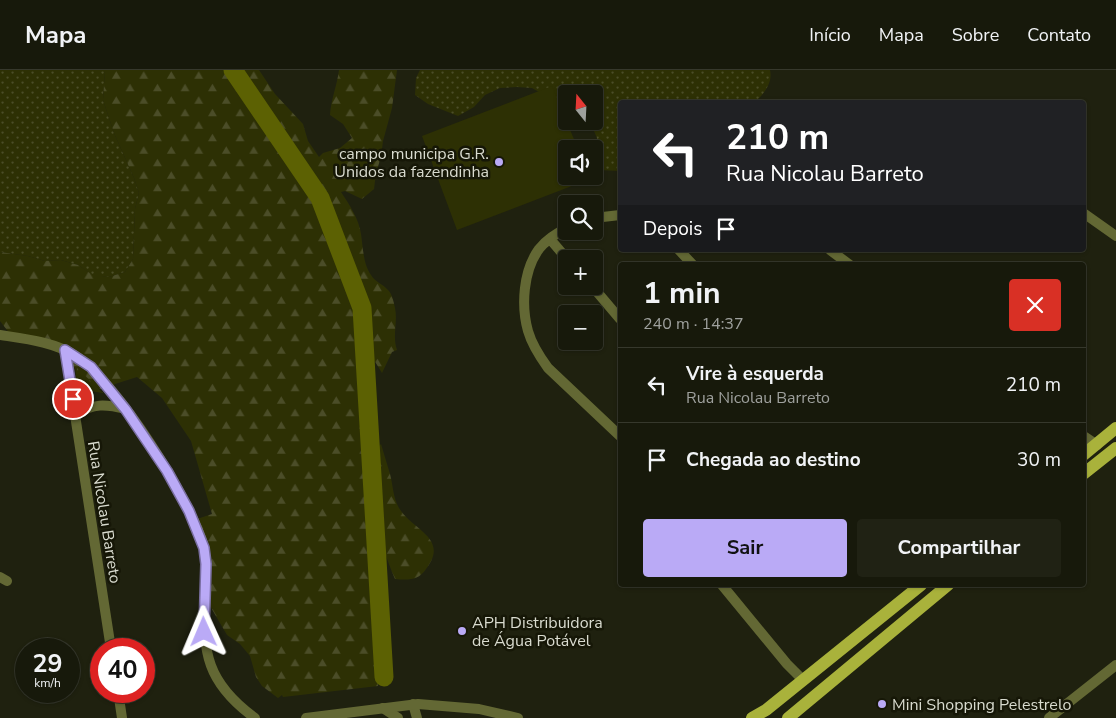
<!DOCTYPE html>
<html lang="pt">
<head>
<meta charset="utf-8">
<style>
	body { margin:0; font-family:"Nunito Sans",sans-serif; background:#202214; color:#f1f3f6; height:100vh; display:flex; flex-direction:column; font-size:19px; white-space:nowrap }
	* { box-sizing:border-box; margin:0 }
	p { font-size:16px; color:#9ea09d }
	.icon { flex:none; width:28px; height:28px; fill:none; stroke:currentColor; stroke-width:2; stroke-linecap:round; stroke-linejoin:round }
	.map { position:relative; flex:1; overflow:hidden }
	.sheet { position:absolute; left:618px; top:192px; width:468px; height:325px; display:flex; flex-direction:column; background:#17190b; border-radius:5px; box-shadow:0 1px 4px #0004,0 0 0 1px #36382c }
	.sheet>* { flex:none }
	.top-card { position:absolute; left:618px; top:30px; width:468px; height:152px; border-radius:5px; box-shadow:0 1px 4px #0004,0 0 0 1px #36382c; background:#202124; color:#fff; overflow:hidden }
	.needle { width:32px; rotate:342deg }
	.fabs { position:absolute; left:558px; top:15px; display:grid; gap:10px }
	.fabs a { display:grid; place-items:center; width:45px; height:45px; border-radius:5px; background:#17190b; box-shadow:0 1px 4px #0004,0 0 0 1px #36382c; font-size:25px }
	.speed { position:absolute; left:15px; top:568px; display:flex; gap:10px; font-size:25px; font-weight:700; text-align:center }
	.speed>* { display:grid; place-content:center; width:65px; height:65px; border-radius:50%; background:#17190b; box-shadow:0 1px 4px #0004,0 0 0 1px #36382c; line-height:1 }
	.speed small { font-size:12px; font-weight:400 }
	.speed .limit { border:8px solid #d22; background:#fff; color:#111 }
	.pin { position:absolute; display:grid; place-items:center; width:42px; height:42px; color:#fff; margin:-21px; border:2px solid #fff; border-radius:50%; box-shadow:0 1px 5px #0007 }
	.me { position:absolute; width:55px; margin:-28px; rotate:359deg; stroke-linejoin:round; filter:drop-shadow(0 0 4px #0008) }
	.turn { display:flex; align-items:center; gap:18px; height:105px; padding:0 25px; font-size:22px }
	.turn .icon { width:65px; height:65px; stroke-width:2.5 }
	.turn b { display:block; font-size:35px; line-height:42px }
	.then { display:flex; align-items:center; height:48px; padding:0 25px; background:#0003; gap:10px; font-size:19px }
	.round { display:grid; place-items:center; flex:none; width:52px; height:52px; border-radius:5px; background:#202214 }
	.headline { display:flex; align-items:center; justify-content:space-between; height:85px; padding:0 25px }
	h1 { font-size:30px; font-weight:700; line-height:38px }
	.cta { display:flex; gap:10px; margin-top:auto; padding:10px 25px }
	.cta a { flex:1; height:58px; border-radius:5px; background:#baaaf6; color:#111; font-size:20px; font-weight:700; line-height:58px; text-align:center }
	.cta a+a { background:#202214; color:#f1f3f6 }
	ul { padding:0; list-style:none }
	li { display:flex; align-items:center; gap:15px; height:75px; padding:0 25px; border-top:1px solid #36382c }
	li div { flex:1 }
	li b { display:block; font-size:19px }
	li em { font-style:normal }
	header { display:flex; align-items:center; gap:30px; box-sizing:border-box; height:70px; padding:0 25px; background:#17190b; border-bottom:1px solid #36382c }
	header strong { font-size:24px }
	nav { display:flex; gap:28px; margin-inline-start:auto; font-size:18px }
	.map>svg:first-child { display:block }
	.grass { fill:url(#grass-dots) }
	.forest { fill:url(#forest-firs) }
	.park { fill:url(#park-crowns) }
	.pitch { fill:#2d3004 }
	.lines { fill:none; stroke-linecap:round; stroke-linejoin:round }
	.river { stroke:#5c6103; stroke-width:19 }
	.minor { stroke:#636834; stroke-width:10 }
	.tertiary { stroke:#636834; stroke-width:10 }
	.primary { stroke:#a9b23b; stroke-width:12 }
	.route-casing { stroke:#796ea0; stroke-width:12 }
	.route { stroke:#baaaf6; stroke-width:9 }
	.poi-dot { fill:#baaaf6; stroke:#161707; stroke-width:2 }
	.labels { text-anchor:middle; stroke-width:5; stroke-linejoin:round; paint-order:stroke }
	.poi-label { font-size:16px; fill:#d9dbcf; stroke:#161707; text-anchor:start }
	.street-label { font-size:16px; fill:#d9dbcf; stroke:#161707 }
</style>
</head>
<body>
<header>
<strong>Mapa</strong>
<nav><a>Início</a><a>Mapa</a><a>Sobre</a><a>Contato</a></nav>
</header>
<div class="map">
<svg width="1116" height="648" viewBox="0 0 1116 648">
	<defs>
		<pattern id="grass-dots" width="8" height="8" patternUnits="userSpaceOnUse" patternTransform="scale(1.25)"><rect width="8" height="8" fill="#2d3004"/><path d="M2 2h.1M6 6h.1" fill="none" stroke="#4b4d28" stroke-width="1.8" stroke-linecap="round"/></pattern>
		<pattern id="forest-firs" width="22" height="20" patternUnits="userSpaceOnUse" patternTransform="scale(1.25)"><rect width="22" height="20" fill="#2d3004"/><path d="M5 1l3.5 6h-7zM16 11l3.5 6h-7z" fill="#4b4d28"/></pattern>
		<pattern id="park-crowns" width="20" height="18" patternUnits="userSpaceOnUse" patternTransform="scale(1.25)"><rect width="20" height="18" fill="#2d3004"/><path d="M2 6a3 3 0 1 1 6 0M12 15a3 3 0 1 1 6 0" fill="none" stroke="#4b4d28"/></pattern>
	</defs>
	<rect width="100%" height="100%" fill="#1f210f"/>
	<!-- grass -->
	<path class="grass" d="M0,0H105L103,30L114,63L134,108L139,123L135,139L133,189L125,202L109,207L94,206L78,195L61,190L45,191L28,186L0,182Z
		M420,0H770C773,13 764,24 755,32H620V101L599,100L594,85L597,68L591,54L585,51H594V24H566V45L548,27L532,18L517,17L500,18L485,25L474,37L458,46L428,34L415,25L416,8Z"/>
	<!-- forest -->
	<path class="forest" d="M105,0H259L275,24L303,54L308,71L319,87L323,83L340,78L352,68L343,54L330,45C331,29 337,16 339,0H397L392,38L383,71L381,87L376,103L374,119L362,129L345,121L341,122C349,134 359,149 361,164C363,177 363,194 371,205C375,212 383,214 388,220C392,223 394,233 395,238C398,252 392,266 397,280L392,282L382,303L374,290L359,296L363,384L370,386L381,374C384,384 387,394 390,404C393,415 393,428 399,438C412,460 450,468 426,499C418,511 408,510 395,509C386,489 381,468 372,448H367L378,616L283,627L282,625L278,628L262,616L256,607L250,586L240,574L227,565L210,536L197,449L212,444L191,371L162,328L137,307L115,314L107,319H100L88,311L54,278L10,264L0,251V182L28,186L45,191L61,190L78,195L93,205L109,207L125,202L133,189L135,139L139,123L134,108L114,63L103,30Z"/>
	<!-- park -->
	<path class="park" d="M75,296L103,323L91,321L78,324Z"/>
	<!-- pitch -->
	<path class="pitch" d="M552,16L578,79H566V106H589L590,109L457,160L422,66Z"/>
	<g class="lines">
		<!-- river -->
		<path class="river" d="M233,0L320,128L362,238L384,607"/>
		<!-- minor -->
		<path class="minor" d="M1082,142L1116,166
			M594,148L620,145
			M566,158C556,164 546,170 539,179C523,201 521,236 528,261C532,275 540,287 548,298L620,366
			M550,169L567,189
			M679,180L693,195
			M830,180L850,195
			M592,216L620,249
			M65,280L111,579
			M75,345C94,333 105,334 126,339
			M1082,365L1097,375
			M0,507L7,511
			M722,515L787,594L802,609
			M118,621L122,648
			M413,634L417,648
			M383,638L398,648
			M1049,648L1116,595"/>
		<!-- tertiary -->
		<path class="tertiary" d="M0,265C26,269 54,272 76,286C117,312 191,430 204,477C208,493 205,510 205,526C202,583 207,613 255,648
			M306,648L418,634L479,639L518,648"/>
		<!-- primary -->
		<path class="primary" d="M1082,386L1116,358
			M1082,405L1116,378
			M752,648L766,640L921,515
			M788,648L948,515"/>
	</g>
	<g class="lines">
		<!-- route casing -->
		<g class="route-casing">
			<path id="route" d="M73,329L65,280L91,297L126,340L167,401L189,441L204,478L206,494L204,562"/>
		</g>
		<!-- route -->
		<use href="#route" class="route"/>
	</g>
	<!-- markers -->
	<g class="poi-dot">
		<circle cx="499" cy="92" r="5"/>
		<circle cx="462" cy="561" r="5"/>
		<circle cx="882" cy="634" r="5"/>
	</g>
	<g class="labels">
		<!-- poi labels -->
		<g class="poi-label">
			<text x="489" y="89" text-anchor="end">campo municipa G.R.<tspan x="489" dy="18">Unidos da fazendinha</tspan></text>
			<text x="472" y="558">APH Distribuidora<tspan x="472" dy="18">de Água Potável</tspan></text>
			<text x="892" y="640">Mini Shopping Pelestrelo</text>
		</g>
		<!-- street labels -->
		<g class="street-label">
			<text transform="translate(105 442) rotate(81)" y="6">Rua Nicolau Barreto</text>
		</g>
	</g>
</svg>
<div class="fabs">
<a><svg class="needle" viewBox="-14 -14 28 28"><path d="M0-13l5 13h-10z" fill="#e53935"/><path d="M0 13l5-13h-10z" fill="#9ea09d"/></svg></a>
<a><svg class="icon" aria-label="sound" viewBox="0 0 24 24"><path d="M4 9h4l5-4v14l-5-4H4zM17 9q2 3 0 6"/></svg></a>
<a><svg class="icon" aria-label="search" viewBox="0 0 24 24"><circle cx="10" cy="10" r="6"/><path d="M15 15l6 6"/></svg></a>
<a>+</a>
<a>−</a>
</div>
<div class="speed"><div>29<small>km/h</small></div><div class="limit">40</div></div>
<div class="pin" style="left:73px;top:329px;background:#d93025"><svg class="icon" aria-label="arrive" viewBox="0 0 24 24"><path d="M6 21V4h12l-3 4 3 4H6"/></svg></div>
<svg class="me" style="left:204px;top:562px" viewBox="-20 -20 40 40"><path d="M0-17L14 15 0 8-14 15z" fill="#baaaf6" stroke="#fff" stroke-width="4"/></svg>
<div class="top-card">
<div class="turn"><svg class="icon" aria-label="left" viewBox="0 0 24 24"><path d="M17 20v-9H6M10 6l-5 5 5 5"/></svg><div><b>210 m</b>Rua Nicolau Barreto</div></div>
<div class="then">Depois<svg class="icon" aria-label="arrive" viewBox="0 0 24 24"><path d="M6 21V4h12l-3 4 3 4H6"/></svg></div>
</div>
<section class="sheet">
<div class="headline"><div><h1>1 min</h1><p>240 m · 14:37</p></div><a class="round" style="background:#d93025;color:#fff"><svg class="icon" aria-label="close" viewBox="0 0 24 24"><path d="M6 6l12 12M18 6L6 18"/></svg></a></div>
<ul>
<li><svg class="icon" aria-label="left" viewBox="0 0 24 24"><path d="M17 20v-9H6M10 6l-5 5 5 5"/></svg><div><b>Vire à esquerda</b><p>Rua Nicolau Barreto</p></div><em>210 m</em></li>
<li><svg class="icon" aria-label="arrive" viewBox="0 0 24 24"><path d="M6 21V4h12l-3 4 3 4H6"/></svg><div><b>Chegada ao destino</b></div><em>30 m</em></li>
</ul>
<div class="cta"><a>Sair</a><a>Compartilhar</a></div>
</section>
</div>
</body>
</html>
